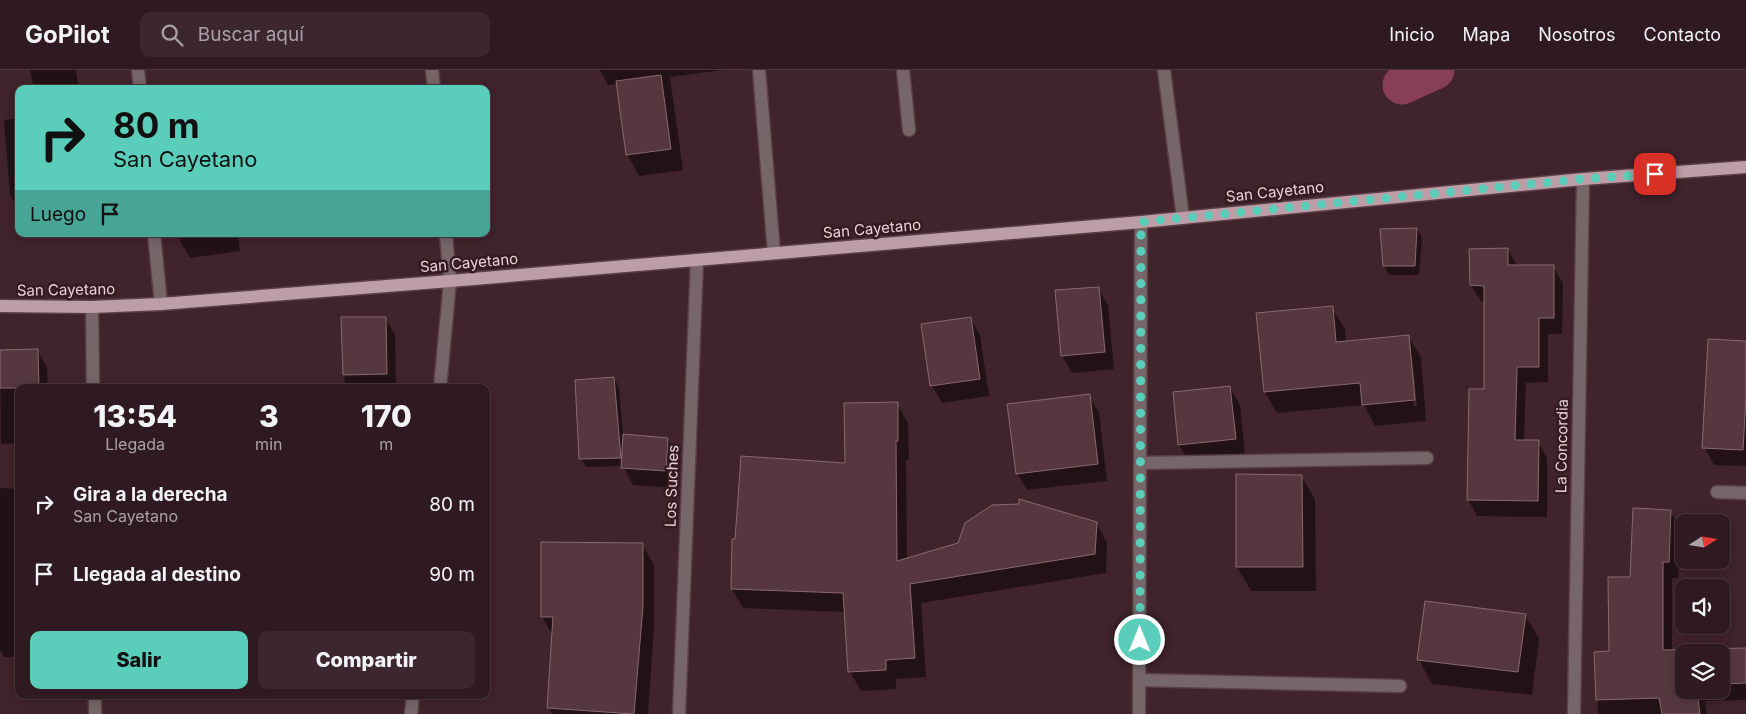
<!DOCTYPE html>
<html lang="es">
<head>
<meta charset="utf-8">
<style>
	body { margin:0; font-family:Inter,sans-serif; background:#3c272e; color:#f1f3f6; height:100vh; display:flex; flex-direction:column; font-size:19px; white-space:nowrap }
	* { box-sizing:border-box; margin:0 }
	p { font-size:16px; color:#a8a1a5 }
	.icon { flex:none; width:28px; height:28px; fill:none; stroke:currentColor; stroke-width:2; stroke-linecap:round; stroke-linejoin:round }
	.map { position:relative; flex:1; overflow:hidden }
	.sheet { position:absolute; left:15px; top:314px; width:475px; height:315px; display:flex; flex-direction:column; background:#301a21; border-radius:10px; box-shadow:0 2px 12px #0003,0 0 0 1px #4b383f }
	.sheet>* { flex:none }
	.hud { position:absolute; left:15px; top:15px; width:475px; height:152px; border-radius:10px; box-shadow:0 2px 12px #0003,0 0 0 1px #4b383f; background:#5bcebb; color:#111; overflow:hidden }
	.needle { width:32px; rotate:78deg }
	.buttons { position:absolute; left:1675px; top:444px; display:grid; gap:10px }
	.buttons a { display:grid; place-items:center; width:55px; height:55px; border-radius:10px; background:#301a21; box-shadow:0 2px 12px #0003,0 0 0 1px #4b383f; font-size:25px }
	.pin { position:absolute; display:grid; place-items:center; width:42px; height:42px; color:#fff; margin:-21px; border-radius:10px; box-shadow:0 2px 8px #0006 }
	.me { position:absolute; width:55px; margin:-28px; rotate:0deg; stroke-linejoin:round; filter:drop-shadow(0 0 4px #0008) }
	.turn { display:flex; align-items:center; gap:18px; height:105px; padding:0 15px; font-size:22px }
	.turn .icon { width:65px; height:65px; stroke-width:2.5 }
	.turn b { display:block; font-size:35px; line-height:42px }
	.then { display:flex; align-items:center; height:48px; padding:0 15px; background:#0003; gap:10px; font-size:19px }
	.eta { display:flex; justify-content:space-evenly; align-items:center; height:85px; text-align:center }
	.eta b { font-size:30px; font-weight:800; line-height:35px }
	.button { display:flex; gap:10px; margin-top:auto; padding:10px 15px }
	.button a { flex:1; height:58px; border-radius:10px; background:#5bcebb; color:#111; font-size:20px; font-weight:800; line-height:58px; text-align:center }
	.button a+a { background:#3c272e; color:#f1f3f6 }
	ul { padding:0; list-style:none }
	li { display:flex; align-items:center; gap:15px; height:70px; padding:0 15px }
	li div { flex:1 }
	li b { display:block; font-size:19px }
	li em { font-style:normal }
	header { display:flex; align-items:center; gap:30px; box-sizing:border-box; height:70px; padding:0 25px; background:#301a21; border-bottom:1px solid #4b383f }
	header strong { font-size:24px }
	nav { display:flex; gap:28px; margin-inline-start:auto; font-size:18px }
	.search { width:350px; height:45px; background:#3c272e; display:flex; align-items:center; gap:12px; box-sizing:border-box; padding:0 18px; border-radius:10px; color:#a8a1a5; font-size:19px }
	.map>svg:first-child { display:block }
	.shadow { fill:#0007; fill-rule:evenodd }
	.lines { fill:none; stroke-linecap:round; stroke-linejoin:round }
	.canal { stroke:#883e57; stroke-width:39 }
	.building { fill:#563740; stroke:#8a6871 }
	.minor-casing { stroke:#5b3f47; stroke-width:15 }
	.major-casing { stroke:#5b3f47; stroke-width:15 }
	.minor { stroke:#76666a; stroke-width:12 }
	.major { stroke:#be9ea6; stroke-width:12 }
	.route { stroke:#5bcebb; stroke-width:9; stroke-dasharray:0 16.2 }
	.labels { text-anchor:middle; stroke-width:5; stroke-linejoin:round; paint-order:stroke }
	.street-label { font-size:15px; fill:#e6d2d7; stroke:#361a22 }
</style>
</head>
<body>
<header>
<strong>GoPilot</strong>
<div class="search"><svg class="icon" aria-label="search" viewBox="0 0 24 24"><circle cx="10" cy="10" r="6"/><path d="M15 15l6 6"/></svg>Buscar aquí</div>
<nav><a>Inicio</a><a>Mapa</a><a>Nosotros</a><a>Contacto</a></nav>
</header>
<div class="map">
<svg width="1746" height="644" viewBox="0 0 1746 644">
	<rect width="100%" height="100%" fill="#40232c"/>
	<!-- shadow -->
	<path class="shadow" d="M30,0H76L79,19H34Z
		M600,0H723L670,7L683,100L639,106L627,84L617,14L608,15Z
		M19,48V140H18L10,124L4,50Z
		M1417,159L1422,168L1419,205H1389L1384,196L1381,160Z
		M179,164H238L240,181L190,188L180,171Z
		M1508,179L1517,196L1553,197L1563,213L1562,264H1548V312L1526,313L1524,371L1538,372L1547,388V447L1477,446L1468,429L1486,320V231H1481L1471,215Z
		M1098,218L1108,235L1114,299L1072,303L1062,286Z
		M1332,238L1345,259L1346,272L1408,266L1421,287L1426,351L1375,356L1364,335L1277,343L1265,322ZM1410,287H1412L1417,336H1414Z
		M385,248L395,265L396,318H345L342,249Z
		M970,248L980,265L989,326L942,333L932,316Z
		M1746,272V396L1714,395L1704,377Z
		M37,280L47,297L48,318H19V373L1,374L0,281Z
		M614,308L619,317L623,365L668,369L678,386L676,418L633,415L623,396L586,397L581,389Z
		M1230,318L1240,335L1245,386L1189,392L1179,375Z
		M1089,326L1099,343L1107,411L1027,420L1017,403Z
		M897,334L908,353L909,390H906L907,489L1096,453L1107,472L1106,503L921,533L926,607L896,609V619L861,621L850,602L845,542L743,538L732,519L847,395Z
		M1237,406H1301L1315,429L1316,521H1251L1237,497Z
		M0,418L19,419V587H4L0,580Z
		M1670,441L1680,457L1678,508H1672V581L1746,579V630L1705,631L1707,644H1598L1596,583H1610L1631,508ZM1684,582H1721V620H1684Z
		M642,474L654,495V558L648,644H552L549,637L553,566L542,547Z
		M1525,545L1539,569L1532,625L1432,614L1419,590Z"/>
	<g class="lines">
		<!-- canal -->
		<path class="canal" d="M1402,15L1435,0"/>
	</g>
	<!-- building -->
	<path class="building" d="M661,5L671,79L626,85L616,11Z
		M1417,158L1415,196H1383L1380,159Z
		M1508,178V195H1554V248H1539V297H1517L1515,370H1539L1538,431L1467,430L1469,319H1484V216L1470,215L1469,179Z
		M1099,217L1105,282L1061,286L1055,220Z
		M1333,236L1336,272L1409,265L1415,330L1362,335L1360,313L1264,322L1256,243Z
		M341,247H386L387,304L343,305Z
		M971,247L980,309L930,316L921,254Z
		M1708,269L1746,271V327L1743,380L1702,378Z
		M38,279L39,318H0V280Z
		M614,307L621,388L579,389L575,310Z
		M1230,316L1236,369L1178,375L1173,322Z
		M1090,324L1098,394L1016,404L1007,334Z
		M898,332V371H896L897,491L958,473L965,453L992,435L1019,434V429L1097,452L1095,484L910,514L915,588L886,590V600L848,602L843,523L731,519L732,469H735L741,386L845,393L844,333Z
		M623,364L668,368L666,401L621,398Z
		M1236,404L1302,405L1303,497H1236Z
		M1633,438L1671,440L1669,492H1663V580L1746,578V613L1721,614V582H1684V620H1697L1700,644H1662L1659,628L1596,630L1594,582L1609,581L1608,507H1630Z
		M541,472L643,473V536L634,644L547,638L553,547H541Z
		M1425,531L1526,544L1518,602L1417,590Z"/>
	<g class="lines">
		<!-- minor casing -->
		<g class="minor-casing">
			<path id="minor" d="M138,0L140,19
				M432,0L434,19
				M759,0L774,183
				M903,0L909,60
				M1164,0L1183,148
				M154,164L161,234
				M92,237L93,318
				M440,318L450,211L446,164
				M1141,393L1427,388
				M1717,422L1746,423
				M1139,610L1400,616
				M95,644V625
				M411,644L413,625
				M679,644L697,190
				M1139,644L1141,152
				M1574,644L1583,109"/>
		</g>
		<!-- major casing -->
		<g class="major-casing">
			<path id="major" d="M0,236L92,237L161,234L450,211L1141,152L1583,109L1746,97"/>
		</g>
		<!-- minor -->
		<use href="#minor" class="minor"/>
		<!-- major -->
		<use href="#major" class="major"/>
	</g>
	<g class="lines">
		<!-- route -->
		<path class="route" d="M1140,570L1141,152L1583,109L1655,104"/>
	</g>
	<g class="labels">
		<!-- street labels -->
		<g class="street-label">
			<text transform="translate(1275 122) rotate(-6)" y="5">San Cayetano</text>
			<text transform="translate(872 159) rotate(-5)" y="5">San Cayetano</text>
			<text transform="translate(469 193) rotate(-5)" y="5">San Cayetano</text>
			<text transform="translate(66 220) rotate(-1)" y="5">San Cayetano</text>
			<text transform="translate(1562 376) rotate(-89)" y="5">La Concordia</text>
			<text transform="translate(672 416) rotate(-88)" y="5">Los Suches</text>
		</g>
	</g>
</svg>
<div class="buttons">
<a><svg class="needle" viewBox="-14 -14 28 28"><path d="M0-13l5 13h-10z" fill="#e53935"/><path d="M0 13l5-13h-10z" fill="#a8a1a5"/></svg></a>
<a><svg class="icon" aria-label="sound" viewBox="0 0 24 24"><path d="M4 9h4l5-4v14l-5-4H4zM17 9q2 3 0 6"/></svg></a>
<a><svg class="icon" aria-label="layers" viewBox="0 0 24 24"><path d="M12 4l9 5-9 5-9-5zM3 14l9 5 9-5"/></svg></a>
</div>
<div class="pin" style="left:1655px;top:104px;background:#d93025"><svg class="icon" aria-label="arrive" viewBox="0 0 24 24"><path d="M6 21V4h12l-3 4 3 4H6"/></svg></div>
<svg class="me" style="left:1140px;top:570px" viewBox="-20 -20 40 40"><circle r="17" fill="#5bcebb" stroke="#fff" stroke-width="3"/><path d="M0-11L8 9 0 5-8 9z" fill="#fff"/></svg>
<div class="hud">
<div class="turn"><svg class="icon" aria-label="right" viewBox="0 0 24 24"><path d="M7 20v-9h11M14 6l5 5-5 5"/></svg><div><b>80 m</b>San Cayetano</div></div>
<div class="then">Luego<svg class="icon" aria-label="arrive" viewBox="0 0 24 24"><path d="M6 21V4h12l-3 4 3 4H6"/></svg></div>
</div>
<section class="sheet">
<div class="eta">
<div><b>13:54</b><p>Llegada</p></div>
<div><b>3</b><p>min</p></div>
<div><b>170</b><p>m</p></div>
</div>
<ul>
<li><svg class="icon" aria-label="right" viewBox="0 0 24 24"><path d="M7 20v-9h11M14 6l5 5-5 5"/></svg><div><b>Gira a la derecha</b><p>San Cayetano</p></div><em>80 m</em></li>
<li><svg class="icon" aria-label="arrive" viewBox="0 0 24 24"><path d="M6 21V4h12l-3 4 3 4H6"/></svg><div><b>Llegada al destino</b></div><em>90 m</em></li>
</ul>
<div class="button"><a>Salir</a><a>Compartir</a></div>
</section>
</div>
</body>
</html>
